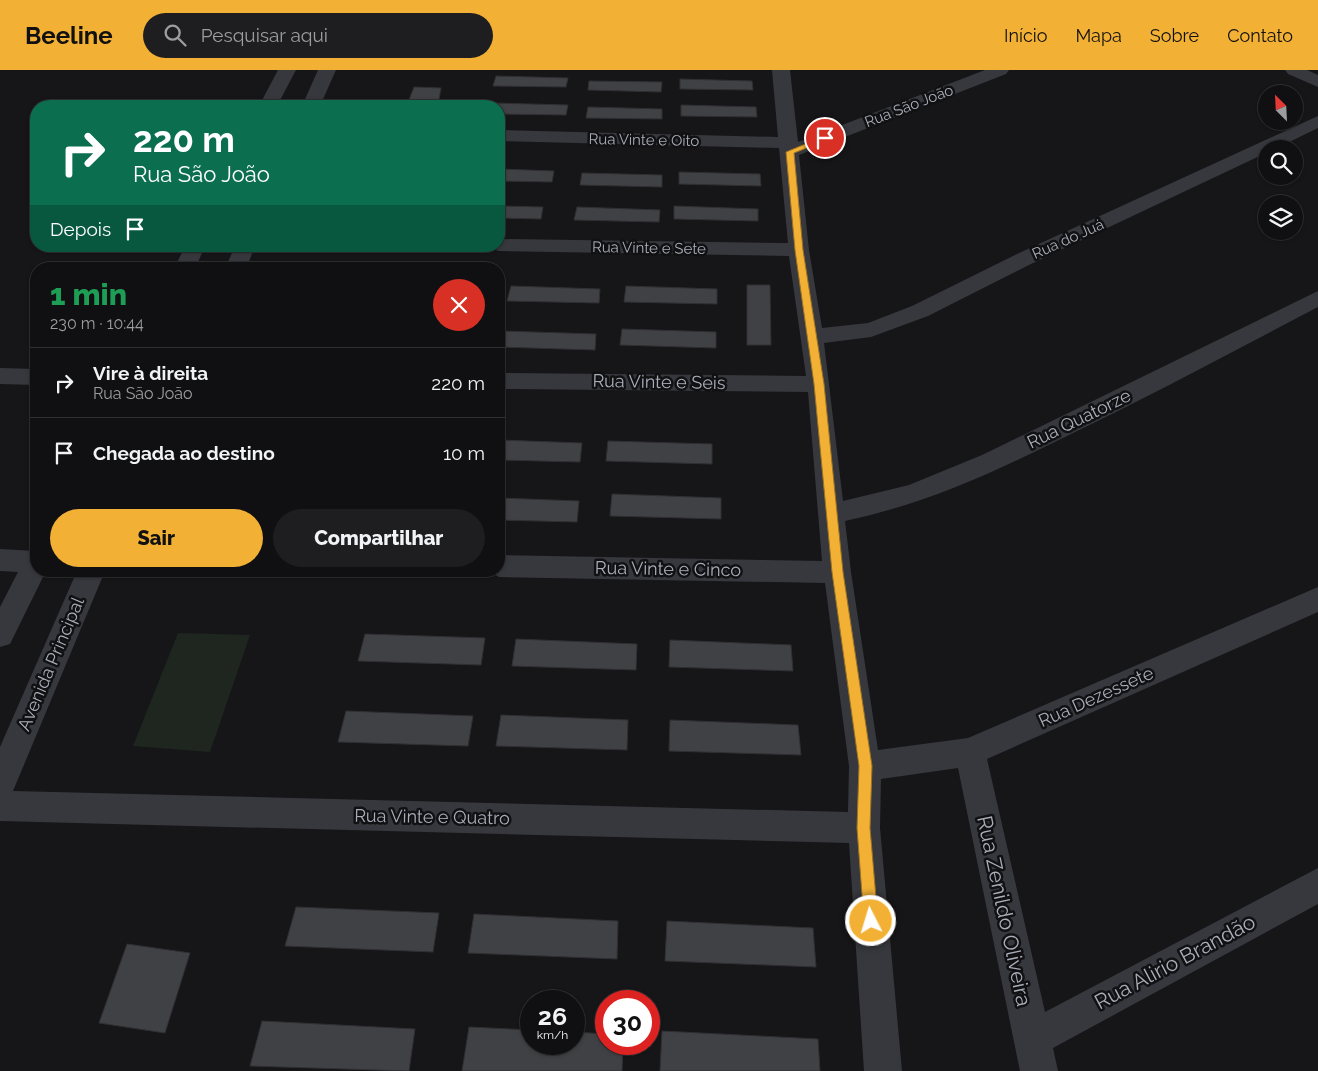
<!DOCTYPE html>
<html lang="pt">
<head>
<meta charset="utf-8">
<style>
	body { margin:0; font-family:Raleway,sans-serif; background:#1e1e20; color:#f1f3f6; height:100vh; display:flex; flex-direction:column; font-size:19px; white-space:nowrap }
	* { box-sizing:border-box; margin:0 }
	p { font-size:16px; color:#9c9d9f }
	.icon { flex:none; width:28px; height:28px; fill:none; stroke:currentColor; stroke-width:2; stroke-linecap:round; stroke-linejoin:round }
	.map { position:relative; flex:1; overflow:hidden }
	.sheet { position:absolute; left:30px; top:192px; width:475px; height:315px; display:flex; flex-direction:column; background:#101012; border-radius:20px; box-shadow:0 1px 4px #0004,0 0 0 1px #303032 }
	.sheet>* { flex:none }
	.hud { position:absolute; left:30px; top:30px; width:475px; height:152px; border-radius:20px; box-shadow:0 1px 4px #0004,0 0 0 1px #303032; background:#0b6e4f; color:#fff; overflow:hidden }
	.needle { width:32px; rotate:336deg }
	.tools { position:absolute; left:1258px; top:15px; display:grid; gap:10px }
	.tools a { display:grid; place-items:center; width:45px; height:45px; border-radius:50%; background:#101012; box-shadow:0 1px 4px #0004,0 0 0 1px #303032; font-size:25px }
	.speed { position:absolute; left:520px; top:920px; display:flex; gap:10px; font-size:25px; font-weight:700; text-align:center }
	.speed>* { display:grid; place-content:center; width:65px; height:65px; border-radius:50%; background:#101012; box-shadow:0 1px 4px #0004,0 0 0 1px #303032; line-height:1 }
	.speed small { font-size:12px; font-weight:400 }
	.speed .limit { border:8px solid #d22; background:#fff; color:#111 }
	.pin { position:absolute; display:grid; place-items:center; width:42px; height:42px; color:#fff; margin:-21px; border:2px solid #fff; border-radius:50%; box-shadow:0 1px 5px #0007 }
	.me { position:absolute; width:55px; margin:-28px; rotate:355deg; stroke-linejoin:round; filter:drop-shadow(0 0 4px #0008) }
	.turn { display:flex; align-items:center; gap:18px; height:105px; padding:0 20px; font-size:22px }
	.turn .icon { width:65px; height:65px; stroke-width:2.5 }
	.turn b { display:block; font-size:35px; line-height:42px }
	.then { display:flex; align-items:center; height:48px; padding:0 20px; background:#0003; gap:10px; font-size:19px }
	.round { display:grid; place-items:center; flex:none; width:52px; height:52px; border-radius:26px; background:#1e1e20 }
	.overview { display:flex; align-items:center; justify-content:space-between; height:85px; padding:0 20px }
	h1 { font-size:30px; font-weight:800; line-height:38px; color:#1e9e55 }
	.button { display:flex; gap:10px; margin-top:auto; padding:10px 20px }
	.button a { flex:1; height:58px; border-radius:30px; background:#f2b134; color:#111; font-size:20px; font-weight:800; line-height:58px; text-align:center }
	.button a+a { background:#1e1e20; color:#f1f3f6 }
	ul { padding:0; list-style:none }
	li { display:flex; align-items:center; gap:15px; height:70px; padding:0 20px; border-top:1px solid #303032 }
	li div { flex:1 }
	li b { display:block; font-size:19px }
	li em { font-style:normal }
	header { display:flex; align-items:center; gap:30px; box-sizing:border-box; height:70px; padding:0 25px; background:#f2b134; color:#111 }
	header strong { font-size:24px }
	nav { display:flex; gap:28px; margin-inline-start:auto; font-size:18px }
	.search { width:350px; height:45px; background:#1e1e20; display:flex; align-items:center; gap:12px; box-sizing:border-box; padding:0 18px; border-radius:28px; color:#9c9d9f; font-size:19px }
	.map>svg:first-child { display:block }
	.green { fill:#1e261f }
	.building { fill:#404145; stroke:#303034 }
	.lines { fill:none; stroke-linecap:round; stroke-linejoin:round }
	.minor { fill:#37383d; fill-rule:evenodd }
	.route { fill:#f2b134; stroke:#9d7322 }
	.labels { text-anchor:middle; stroke-width:5; stroke-linejoin:round; paint-order:stroke }
	.far-street-label { font-size:15px; fill:#a8adb8; stroke:#111113 }
	.street-label { font-size:18px; fill:#a8adb8; stroke:#111113 }
	.near-street-label { font-size:21px; fill:#a8adb8; stroke:#111113 }
</style>
</head>
<body>
<header>
<strong>Beeline</strong>
<div class="search"><svg class="icon" aria-label="search" viewBox="0 0 24 24"><circle cx="10" cy="10" r="6"/><path d="M15 15l6 6"/></svg>Pesquisar aqui</div>
<nav><a>Início</a><a>Mapa</a><a>Sobre</a><a>Contato</a></nav>
</header>
<div class="map">
<svg width="1318" height="1001" viewBox="0 0 1318 1001">
	<rect width="100%" height="100%" fill="#161618"/>
	<!-- green -->
	<path class="green" d="M178,563L250,565L210,682L133,676Z"/>
	<!-- building -->
	<path class="building" d="M496,6L568,8L566,17L493,16Z
		M680,9L752,11L753,20L680,19Z
		M589,11L662,12L661,22L588,20Z
		M414,17L441,18L438,35H407Z
		M494,33L568,35L566,45L499,44V36H493Z
		M681,35L756,37L757,47L681,46Z
		M588,37L662,39V49L586,48Z
		M499,99L554,101L552,112L499,111Z
		M679,102L760,104L761,116L679,114Z
		M582,103L662,105V117L580,115Z
		M499,136L543,137L541,149L499,148Z
		M674,136L758,139V151L674,149Z
		M577,137L660,140L659,152L574,150Z
		M747,215H770L771,275H747Z
		M511,216L600,219L599,233L507,231Z
		M626,216L717,219V234L624,232Z
		M622,259L716,262V278L620,275Z
		M502,261L596,264L595,280L499,277Z
		M499,370L582,373L580,392L499,390Z
		M608,371L712,374V394L606,391Z
		M612,424L721,428V449L610,446Z
		M499,428L579,431L577,452L499,450Z
		M365,564L485,568L481,595L358,591Z
		M516,569L637,574L636,600L512,596Z
		M670,570L791,575L793,601L669,597Z
		M346,641L473,646L468,676L338,672Z
		M501,645L628,650L627,680L496,676Z
		M670,650L798,655L801,685L669,681Z
		M296,837L439,843L433,882L285,876Z
		M474,844L618,851L617,889L468,883Z
		M667,851L813,858L816,897L665,891Z
		M127,874L190,883L165,963L99,953Z
		M262,951L415,959L409,1001L250,996Z
		M469,957L531,960V974H574V962L606,964V974H623L622,1001H462Z
		M662,961L818,969L820,1001H660Z"/>
	<g class="lines">
		<!-- minor -->
		<path class="minor" d="M278,0H296L277,36H259Z
			M318,0H336L320,36H302Z
			M772,0H790L798,72L985,0H1009L1006,4L799,85L809,180L822,258L868,253L912,236L1017,184L1318,46V58L1275,79H1266V83L1031,194L928,246L871,267L824,273L843,431L909,415L982,385L1318,221V237C1234,281 1150,326 1065,367C992,403 925,434 845,451L851,502L878,680L968,668L1318,517V542L987,689L1045,942L1318,798V834L1053,978L1058,1001H1020L958,698L881,709L880,758L902,1001H864L849,773L0,751V677L77,501H105L13,721L848,742L849,696L825,513L499,507L488,501H499V485L822,491L808,322L499,319V303L806,306L789,186L499,181L492,179L489,176H499V169L788,173L779,78L499,71V60L778,67Z
			M1285,0H1307L1318,5V17L1288,4Z
			M185,176H205L195,199H174Z
			M235,176H255L246,199H225Z
			M0,298L36,299V315L0,314Z
			M0,479L36,481V501H46L10,574L0,577V537L18,502L0,501Z"/>
	</g>
	<!-- route -->
	<path class="route" d="M825,66L829,68L827,70L794,83L803,180L824,314L843,502L872,696L870,758L878,851L876,856L871,858L866,856L864,851L857,758L859,696L832,502L814,314L795,180L786,82Z"/>
	<g class="labels">
		<!-- far-street labels -->
		<g class="far-street-label">
			<text transform="translate(909 36) rotate(-21)" y="5">Rua São João</text>
			<text transform="translate(644 70) rotate(1)" y="5">Rua Vinte e Oito</text>
			<text transform="translate(1068 169) rotate(-24)" y="5">Rua do Juá</text>
			<text transform="translate(649 178) rotate(1)" y="5">Rua Vinte e Sete</text>
		</g>
		<!-- street labels -->
		<g class="street-label">
			<text transform="translate(659 312) rotate(1)" y="6">Rua Vinte e Seis</text>
			<text transform="translate(1079 349) rotate(-26)" y="6">Rua Quatorze</text>
			<text transform="translate(668 499) rotate(1)" y="6">Rua Vinte e Cinco</text>
			<text transform="translate(51 594) rotate(-67)" y="6">Avenida Principal</text>
			<text transform="translate(1096 627) rotate(-24)" y="6">Rua Dezessete</text>
			<text transform="translate(432 747) rotate(1)" y="6">Rua Vinte e Quatro</text>
		</g>
		<!-- near-street labels -->
		<g class="near-street-label">
			<text transform="translate(1004 841) rotate(78)" y="7">Rua Zenildo Oliveira</text>
			<text transform="translate(1175 892) rotate(-28)" y="7">Rua Alirio Brandão</text>
		</g>
	</g>
</svg>
<div class="tools">
<a><svg class="needle" viewBox="-14 -14 28 28"><path d="M0-13l5 13h-10z" fill="#e53935"/><path d="M0 13l5-13h-10z" fill="#9c9d9f"/></svg></a>
<a><svg class="icon" aria-label="search" viewBox="0 0 24 24"><circle cx="10" cy="10" r="6"/><path d="M15 15l6 6"/></svg></a>
<a><svg class="icon" aria-label="layers" viewBox="0 0 24 24"><path d="M12 4l9 5-9 5-9-5zM3 14l9 5 9-5"/></svg></a>
</div>
<div class="speed"><div>26<small>km/h</small></div><div class="limit">30</div></div>
<div class="pin" style="left:825px;top:68px;background:#d93025"><svg class="icon" aria-label="arrive" viewBox="0 0 24 24"><path d="M6 21V4h12l-3 4 3 4H6"/></svg></div>
<svg class="me" style="left:871px;top:851px" viewBox="-20 -20 40 40"><circle r="17" fill="#f2b134" stroke="#fff" stroke-width="3"/><path d="M0-11L8 9 0 5-8 9z" fill="#fff"/></svg>
<div class="hud">
<div class="turn"><svg class="icon" aria-label="right" viewBox="0 0 24 24"><path d="M7 20v-9h11M14 6l5 5-5 5"/></svg><div><b>220 m</b>Rua São João</div></div>
<div class="then">Depois<svg class="icon" aria-label="arrive" viewBox="0 0 24 24"><path d="M6 21V4h12l-3 4 3 4H6"/></svg></div>
</div>
<section class="sheet">
<div class="overview"><div><h1>1 min</h1><p>230 m · 10:44</p></div><a class="round" style="background:#d93025;color:#fff"><svg class="icon" aria-label="close" viewBox="0 0 24 24"><path d="M6 6l12 12M18 6L6 18"/></svg></a></div>
<ul>
<li><svg class="icon" aria-label="right" viewBox="0 0 24 24"><path d="M7 20v-9h11M14 6l5 5-5 5"/></svg><div><b>Vire à direita</b><p>Rua São João</p></div><em>220 m</em></li>
<li><svg class="icon" aria-label="arrive" viewBox="0 0 24 24"><path d="M6 21V4h12l-3 4 3 4H6"/></svg><div><b>Chegada ao destino</b></div><em>10 m</em></li>
</ul>
<div class="button"><a>Sair</a><a>Compartilhar</a></div>
</section>
</div>
</body>
</html>
